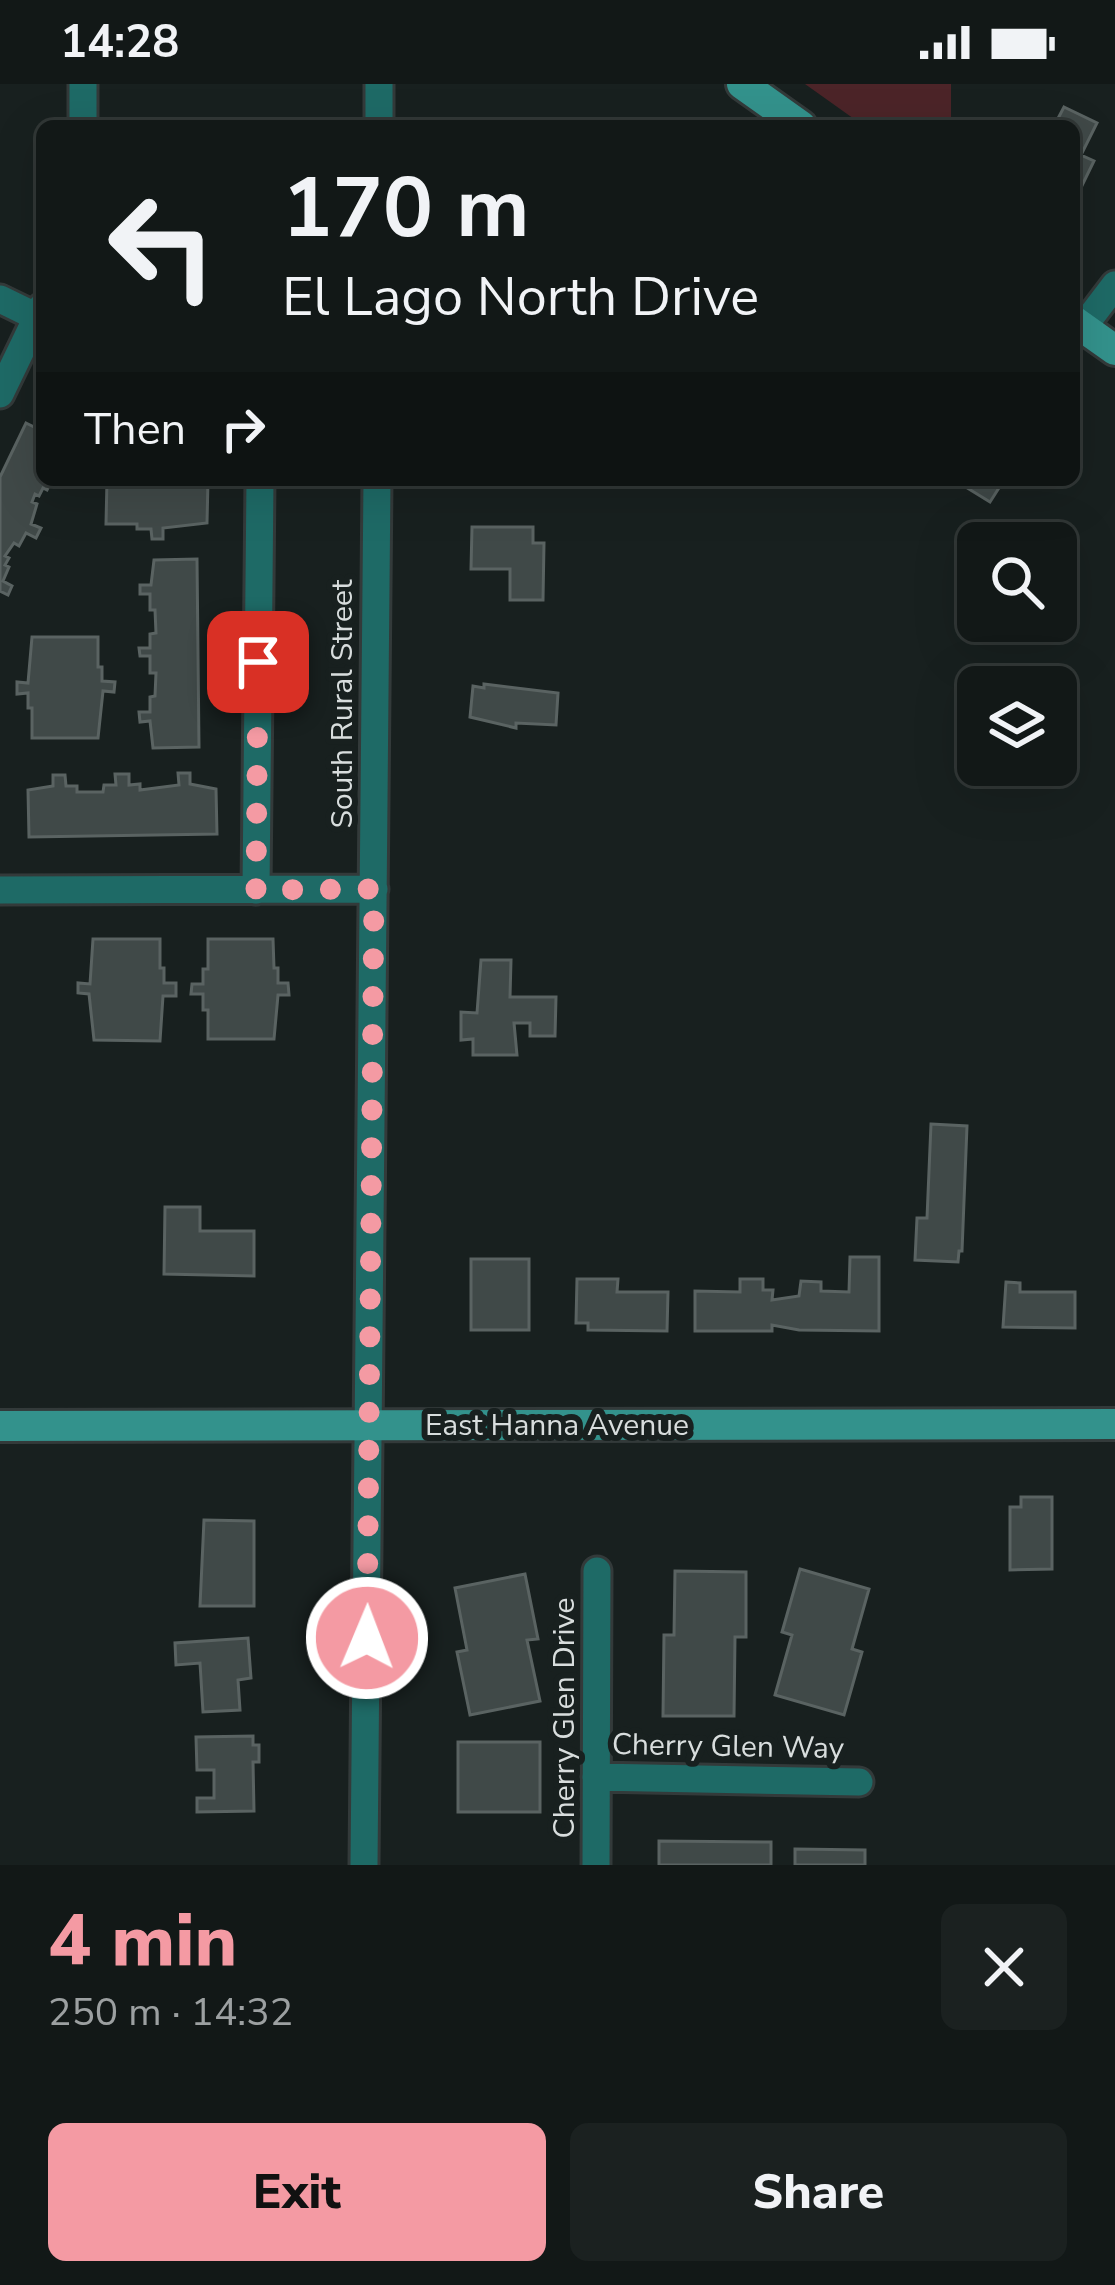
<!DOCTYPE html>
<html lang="en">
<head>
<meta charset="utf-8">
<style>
	body { margin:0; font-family:"Nunito Sans",sans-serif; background:#1b2120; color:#f1f3f6; height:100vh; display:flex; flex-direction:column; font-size:45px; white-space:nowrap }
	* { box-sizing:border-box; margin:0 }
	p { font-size:39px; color:#9ca0a1 }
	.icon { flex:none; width:66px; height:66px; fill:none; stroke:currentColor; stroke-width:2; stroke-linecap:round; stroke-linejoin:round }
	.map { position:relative; height:1781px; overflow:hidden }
	.details { display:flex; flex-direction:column; background:#121817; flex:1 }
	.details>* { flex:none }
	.banner { position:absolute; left:36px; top:36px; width:1044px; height:366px; border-radius:18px; box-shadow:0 12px 48px #0002,0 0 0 3px #313736; background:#121817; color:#f1f3f6; overflow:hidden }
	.tools { position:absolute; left:957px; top:438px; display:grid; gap:24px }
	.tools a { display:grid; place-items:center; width:120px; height:120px; border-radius:18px; background:#121817; box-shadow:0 12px 48px #0002,0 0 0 3px #313736; font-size:60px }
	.pin { position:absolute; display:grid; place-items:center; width:102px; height:102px; color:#fff; margin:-51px; border-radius:24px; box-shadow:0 6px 18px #0006 }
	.me { position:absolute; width:132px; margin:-66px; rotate:1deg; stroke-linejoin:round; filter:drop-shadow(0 0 9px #0008) }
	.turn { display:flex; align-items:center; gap:42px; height:252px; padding:0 48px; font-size:54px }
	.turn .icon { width:156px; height:156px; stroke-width:2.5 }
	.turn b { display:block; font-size:84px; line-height:102px }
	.then { display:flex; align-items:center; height:114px; padding:0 48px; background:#0003; gap:24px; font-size:45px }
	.round { display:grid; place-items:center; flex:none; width:126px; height:126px; border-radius:18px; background:#1b2120 }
	.overview { display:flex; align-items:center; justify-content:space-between; height:204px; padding:0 48px }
	h1 { font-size:72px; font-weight:800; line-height:90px; color:#f49aa3 }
	.primary-button { display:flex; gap:24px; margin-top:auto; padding:24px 48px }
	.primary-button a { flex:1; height:138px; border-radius:18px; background:#f49aa3; color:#111; font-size:48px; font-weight:800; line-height:138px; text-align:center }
	.primary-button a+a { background:#1b2120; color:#f1f3f6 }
	.status { display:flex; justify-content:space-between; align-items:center; height:84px; padding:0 60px; background:#121817; direction:ltr }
	.status svg { height:33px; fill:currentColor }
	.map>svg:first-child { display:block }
	.green { fill:#4c2428 }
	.building { fill:#404948; stroke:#5a6362; stroke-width:3 }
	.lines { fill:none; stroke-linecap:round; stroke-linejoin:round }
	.street-casing { stroke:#333a3a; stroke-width:33 }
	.secondary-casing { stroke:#333a3a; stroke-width:36 }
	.street { stroke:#1e6a66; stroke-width:27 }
	.secondary { stroke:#33928c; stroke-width:30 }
	.route { stroke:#f49aa3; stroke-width:21; stroke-dasharray:0 37.8 }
	.labels { text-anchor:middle; stroke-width:12; stroke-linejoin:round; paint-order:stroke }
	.street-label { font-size:30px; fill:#d8dddd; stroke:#18201f }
</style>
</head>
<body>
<div class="status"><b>14:28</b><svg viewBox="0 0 49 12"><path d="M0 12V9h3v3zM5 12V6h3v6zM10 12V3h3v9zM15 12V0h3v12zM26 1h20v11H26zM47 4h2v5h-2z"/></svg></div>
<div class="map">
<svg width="1115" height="1781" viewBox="0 0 1115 1781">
	<rect width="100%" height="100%" fill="#18201f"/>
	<!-- green -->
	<path class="green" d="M805,0H951V42H864Z"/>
	<!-- building -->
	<path class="building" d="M1064,23L1097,39L1081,71L1094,77L1074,118V42H1054Z
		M26,339L42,347V396H52L47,406L43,404L39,412L35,410L32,418L37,420L31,440L41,444L36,454L26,449L19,462L14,459L5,472L9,474L5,481L9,483L3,497L12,502L8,511L0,507V393Z
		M107,396H208L207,439L163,444V455H152L151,445H137V440H106Z
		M967,396H1004L990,418L964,402Z
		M472,443H533V459H544L543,516H510V485H471Z
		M197,475L199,663L153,664L150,637L140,638L139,628H150V613L155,612L156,589H150V572H140L139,564H150V550L156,549L155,526H150V510H140V501H151L154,476Z
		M32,553H98V583H102V597L115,598L114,608L103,607L98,654H32V624H28V609L17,610V598L28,599Z
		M484,600L558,609L556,641L516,639V644L470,633L473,602L484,604Z
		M178,689H190V700L216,705L217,750L29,753L28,706L53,702V691H65L66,702H77V708H103L104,701H116L115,690H129V701L140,700V706L179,701Z
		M93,855H160V884H164V899H176V912H163L160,957L94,956L89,910L78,909V899L90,900Z
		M208,855H273L274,884H278V899H288L289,911H278L274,955H208V926H203V910H191L192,900H203V885H208Z
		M481,876H511L510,913H556L555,952H530V939H514L517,971H473V955L461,956V928L477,929Z
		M931,1040L967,1042L962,1167H959L958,1178L915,1176L917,1134H927Z
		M165,1123H200V1147H254V1192L164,1190Z
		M850,1173H879V1247L799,1246L772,1241V1247H695V1207L740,1208V1195H763V1206H773L772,1216L799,1212L801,1197L821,1198V1207L849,1208Z
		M471,1175H529V1246H471Z
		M577,1195H618L617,1208H668L667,1247L588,1246V1239H576Z
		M1006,1198L1020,1199V1208H1075V1244L1003,1243Z
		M1021,1413H1052V1485L1010,1486V1423H1021Z
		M204,1436L254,1437V1522H200Z
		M800,1485L869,1505L852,1565L862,1568L844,1631L775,1611L792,1551L782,1548Z
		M675,1487L746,1488V1553H735L734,1632H663L664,1551H674Z
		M525,1490L538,1555L527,1556L540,1617L470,1631L457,1568L467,1566L455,1504Z
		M248,1554L251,1594L238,1596L240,1626L203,1628L200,1579L176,1581L175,1559Z
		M253,1652V1661H259V1678H253L254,1727L197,1728V1714H214V1686H197L196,1653Z
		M458,1658H540V1728H458Z
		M659,1757L771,1758V1781H659Z
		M795,1765L865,1766V1781H795Z"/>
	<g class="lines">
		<!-- street casing -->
		<g class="street-casing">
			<path id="street" d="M83,42V0
				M379,42V0
				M0,215L37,233
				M1083,243L1115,201
				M0,310L42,223
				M0,806L374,805
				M256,806L260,396
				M596,1693L859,1698
				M364,1781L377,396
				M596,1781L597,1487"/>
		</g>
		<!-- secondary casing -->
		<g class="secondary-casing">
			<path id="secondary" d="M742,0L801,42
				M1074,237L1115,266
				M0,1342L1115,1340"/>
		</g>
		<!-- street -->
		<use href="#street" class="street"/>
		<!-- secondary -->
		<use href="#secondary" class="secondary"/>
	</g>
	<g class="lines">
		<!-- route -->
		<path class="route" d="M258,578L256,806L374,805L367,1554"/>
	</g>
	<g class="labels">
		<!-- street labels -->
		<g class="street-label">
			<text transform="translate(342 620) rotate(-90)" y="10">South Rural Street</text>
			<text x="557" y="1351">East Hanna Avenue</text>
			<text transform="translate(564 1634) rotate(-90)" y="10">Cherry Glen Drive</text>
			<text transform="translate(728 1662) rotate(1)" y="10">Cherry Glen Way</text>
		</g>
	</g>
</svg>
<div class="tools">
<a><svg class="icon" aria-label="search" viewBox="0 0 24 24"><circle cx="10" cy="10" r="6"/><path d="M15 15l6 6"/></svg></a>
<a><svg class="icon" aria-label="layers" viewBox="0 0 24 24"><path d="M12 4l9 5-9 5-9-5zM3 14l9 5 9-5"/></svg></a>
</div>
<div class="pin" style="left:258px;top:578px;background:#d93025"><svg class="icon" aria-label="arrive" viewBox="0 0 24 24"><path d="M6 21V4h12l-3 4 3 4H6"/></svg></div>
<svg class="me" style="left:367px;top:1554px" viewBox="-20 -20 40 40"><circle r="17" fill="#f49aa3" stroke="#fff" stroke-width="3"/><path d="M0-11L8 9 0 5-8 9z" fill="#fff"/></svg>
<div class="banner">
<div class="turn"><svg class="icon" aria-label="left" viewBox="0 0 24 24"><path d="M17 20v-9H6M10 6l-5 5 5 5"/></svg><div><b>170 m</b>El Lago North Drive</div></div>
<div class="then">Then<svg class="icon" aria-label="right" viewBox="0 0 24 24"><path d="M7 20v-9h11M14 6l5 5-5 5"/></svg></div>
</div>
</div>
<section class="details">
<div class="overview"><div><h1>4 min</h1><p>250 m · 14:32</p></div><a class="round"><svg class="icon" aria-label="close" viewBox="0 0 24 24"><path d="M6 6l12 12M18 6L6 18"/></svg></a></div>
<div class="primary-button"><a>Exit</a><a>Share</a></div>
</section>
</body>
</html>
